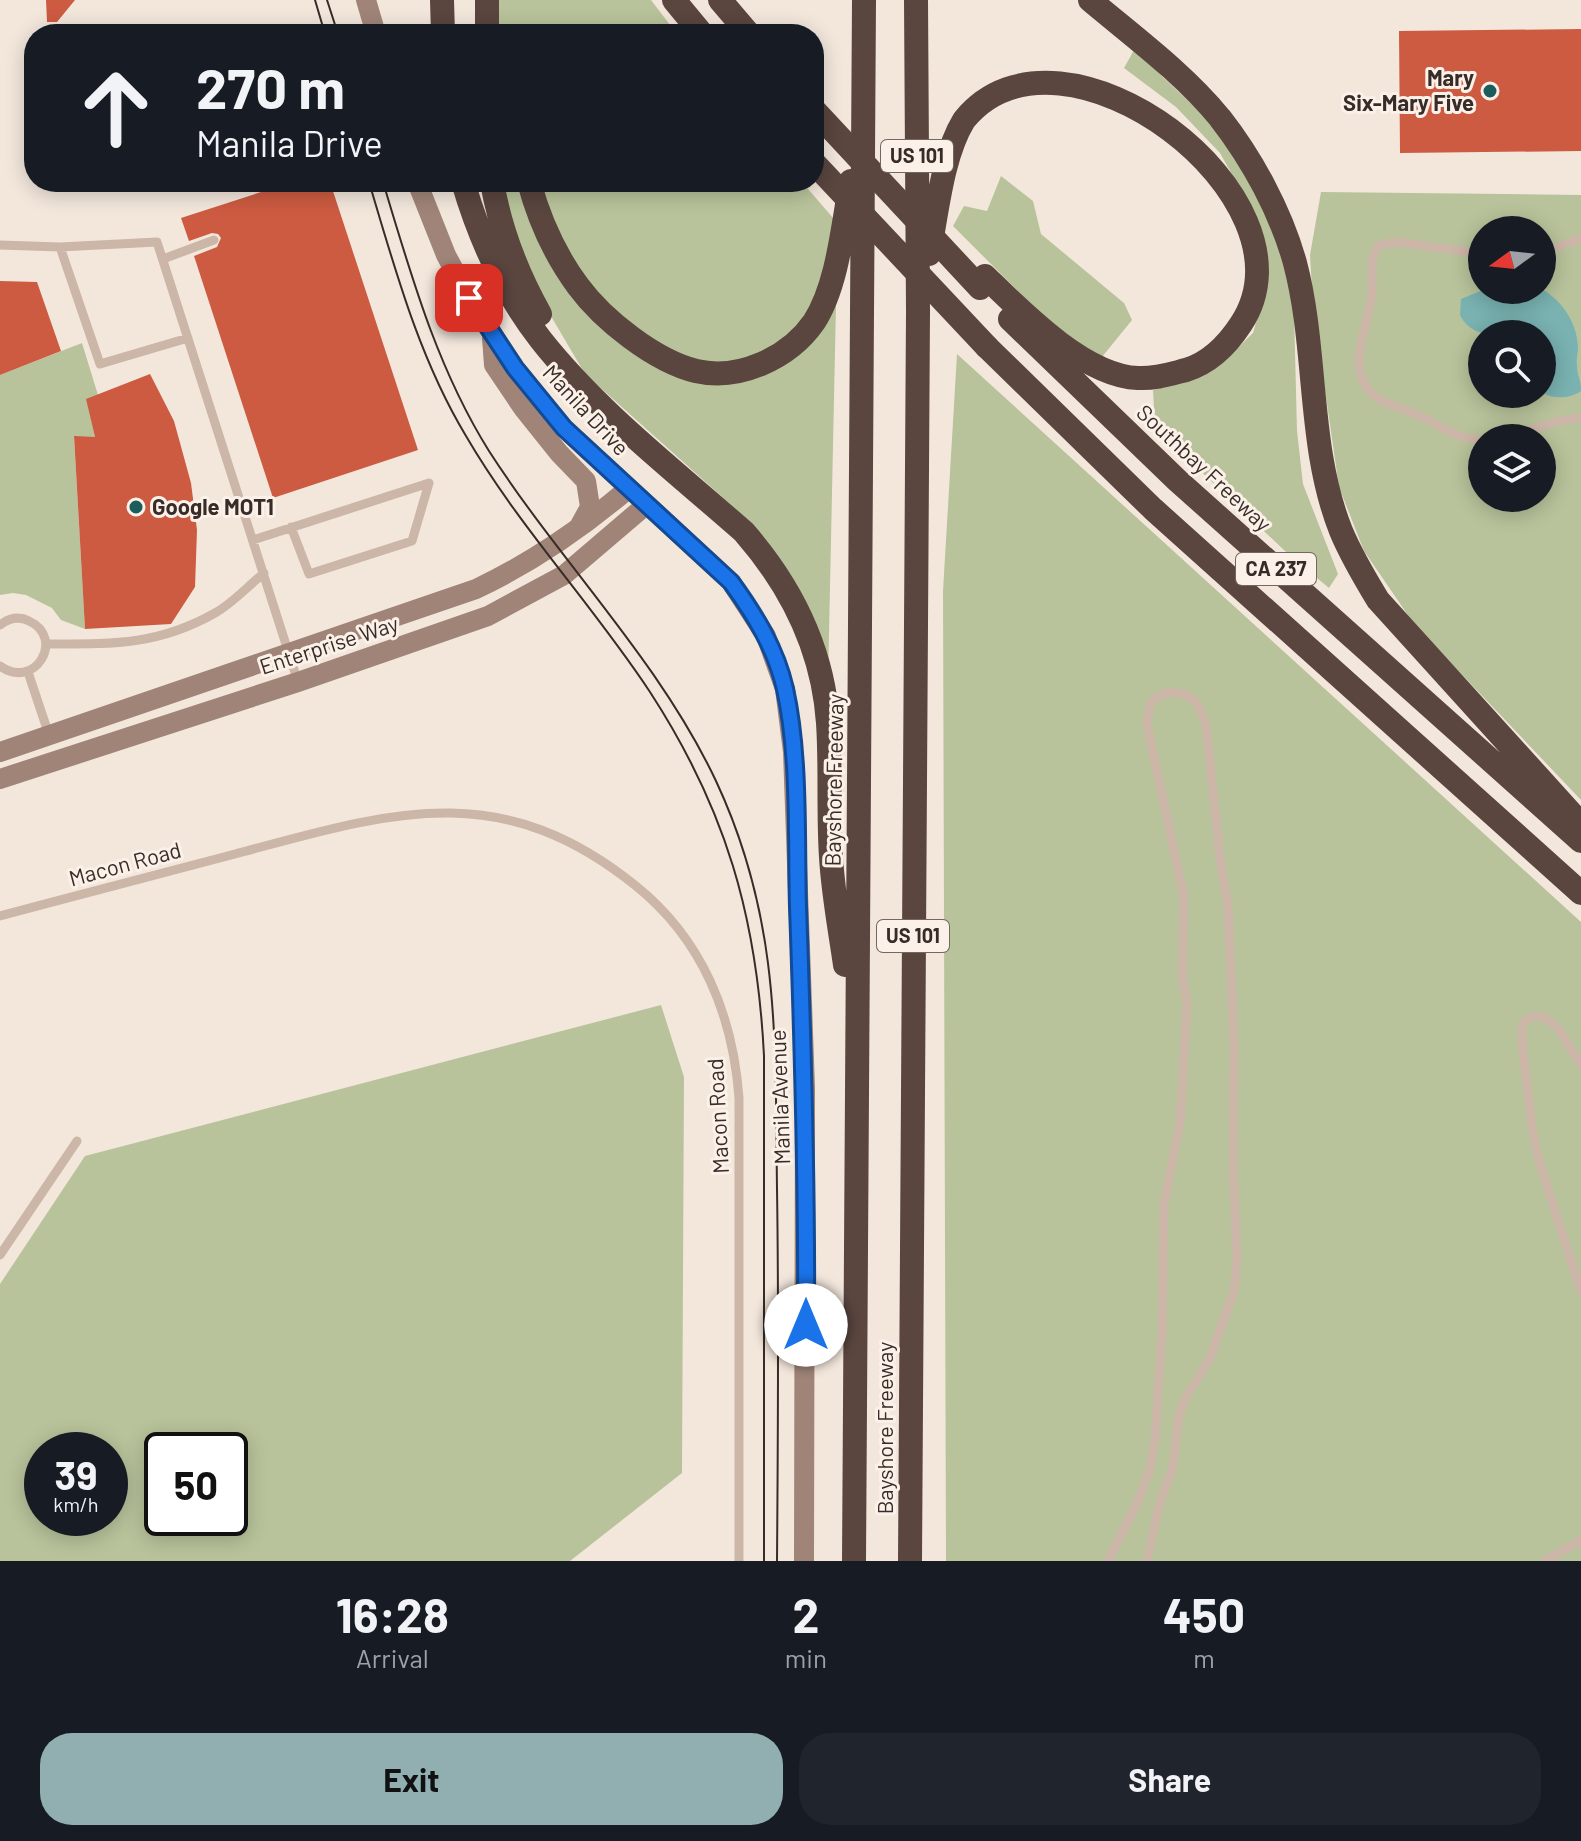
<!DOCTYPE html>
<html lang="en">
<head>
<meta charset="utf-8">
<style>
	body { margin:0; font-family:Barlow,sans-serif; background:#20242c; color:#f1f3f6; height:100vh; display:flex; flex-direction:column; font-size:30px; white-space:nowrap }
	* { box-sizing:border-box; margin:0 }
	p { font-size:26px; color:#9ea1a6 }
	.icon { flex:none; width:44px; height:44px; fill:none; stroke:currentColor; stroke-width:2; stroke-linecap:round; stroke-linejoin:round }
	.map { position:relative; height:1561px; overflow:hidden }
	.details { display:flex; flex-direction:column; background:#171b24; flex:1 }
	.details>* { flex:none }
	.banner { position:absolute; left:24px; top:24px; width:800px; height:168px; border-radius:32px; box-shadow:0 4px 20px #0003; background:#171b24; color:#f1f3f6; overflow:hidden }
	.needle { width:52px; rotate:255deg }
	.controls { position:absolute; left:1468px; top:216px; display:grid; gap:16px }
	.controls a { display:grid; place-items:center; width:88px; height:88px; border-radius:50%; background:#171b24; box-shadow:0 4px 20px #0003; font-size:40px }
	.speed { position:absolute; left:24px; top:1432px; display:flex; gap:16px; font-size:40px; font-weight:700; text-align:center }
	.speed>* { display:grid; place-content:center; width:104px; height:104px; border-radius:50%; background:#171b24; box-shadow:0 4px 20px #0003; line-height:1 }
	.speed small { font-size:20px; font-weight:400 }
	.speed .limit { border:4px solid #111; border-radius:12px; background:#fff; color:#111 }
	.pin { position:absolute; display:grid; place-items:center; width:68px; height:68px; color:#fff; margin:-34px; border-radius:16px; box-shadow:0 4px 12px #0006 }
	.me { position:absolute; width:88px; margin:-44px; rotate:0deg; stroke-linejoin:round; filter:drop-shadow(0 0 6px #0008) }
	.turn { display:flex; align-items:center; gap:28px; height:168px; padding:0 40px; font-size:36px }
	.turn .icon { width:104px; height:104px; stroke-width:2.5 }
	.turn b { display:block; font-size:56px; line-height:68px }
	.eta { display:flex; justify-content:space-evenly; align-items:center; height:136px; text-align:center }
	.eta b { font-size:48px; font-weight:700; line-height:56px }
	.cta { display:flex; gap:16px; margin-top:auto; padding:16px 40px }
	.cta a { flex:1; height:92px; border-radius:32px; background:#91afb1; color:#111; font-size:32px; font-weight:700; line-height:92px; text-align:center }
	.cta a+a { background:#20242c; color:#f1f3f6 }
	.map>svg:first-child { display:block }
	.green { fill:#b8c39b; fill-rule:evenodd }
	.water { fill:#79b2b1 }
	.building { fill:#cc5b41 }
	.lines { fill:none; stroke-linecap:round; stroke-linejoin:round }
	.lane { stroke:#ccb6a7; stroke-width:9 }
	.secondary { stroke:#a08478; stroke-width:20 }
	.highway { stroke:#5a453f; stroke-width:24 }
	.tram { stroke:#382c28; stroke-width:2 }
	.highway-bridge { stroke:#5a453f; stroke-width:24 }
	.route-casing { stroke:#114b97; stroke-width:20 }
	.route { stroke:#1a73e8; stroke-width:14 }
	.poi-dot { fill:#1b5c5c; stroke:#fbf1e9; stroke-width:3 }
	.labels { text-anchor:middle; stroke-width:6; stroke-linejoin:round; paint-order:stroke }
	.shield { fill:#fbf1e9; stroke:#726762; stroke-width:2 }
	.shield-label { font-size:20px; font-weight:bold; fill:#382c28 }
	.poi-label { font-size:22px; font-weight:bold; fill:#382c28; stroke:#fbf1e9; text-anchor:end }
	.street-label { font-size:22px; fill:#382c28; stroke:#fbf1e9 }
</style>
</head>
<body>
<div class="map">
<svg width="1581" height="1561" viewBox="0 0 1581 1561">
	<rect width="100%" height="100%" fill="#f3e7dc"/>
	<!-- green -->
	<path class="green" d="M494,0H651L677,34H494Z
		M1134,50L1212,123L1242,168L1269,217L1285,264L1294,312L1297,431L1303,484L1338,574L1329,588L1285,551L1155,428L1153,390L1185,382L1222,363L1253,333L1267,285L1268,257L1258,221L1220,153L1176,107L1124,68Z
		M1001,176L1033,201L1041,234L1124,303L1132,320L1102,357L1059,332L953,226L964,206L987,211Z
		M499,182H521L572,295L718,383C734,383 748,382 762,376C783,367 823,325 836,305L828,681L739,512L585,374L535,289Z
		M536,182H802L834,219L819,291L793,334L758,356L718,365L672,353L613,313L564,252Z
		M1321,192L1581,195V800L1414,624L1364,551L1339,487L1313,307L1310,255ZM1482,230H1542V290H1482ZM1482,334H1542V394H1482ZM1482,438H1542V498H1482Z
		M82,343L98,395L87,400L95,437H74L85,629L61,620L52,608L26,595L13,593L0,595V375Z
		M957,354L1581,922V1561H946L943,591Z
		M661,1005L684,1077L682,1473L570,1561H0V1284L85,1156ZM42,1450H110V1518H42ZM162,1450H230V1518H162Z"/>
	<!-- water -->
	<path class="water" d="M1542,289C1562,301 1577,322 1578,347C1578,353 1576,360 1577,366C1577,375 1581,379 1581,391C1570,399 1554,399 1542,393V334C1513,334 1474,344 1460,315L1461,299L1483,290Z"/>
	<!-- building -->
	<path class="building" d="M46,0H75L57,22H47Z
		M1581,29V151L1400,153L1399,31Z
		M292,182H330L418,450L273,498L194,256L217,247L221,238L218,234L212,233L189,241L181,218Z
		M0,281L37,282L61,351L0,375Z
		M150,374L174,421L191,483L197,530L195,587L171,624L85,629L74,436L95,437L86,399Z"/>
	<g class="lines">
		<!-- lane -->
		<path class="lane" d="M0,245L60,247L157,242L298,682
			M60,247L100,364L188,338
			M1542,253L1581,238
			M1482,254L1398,242L1380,245C1368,256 1373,277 1372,292C1370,325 1342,369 1375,396C1388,406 1406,409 1420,416C1444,427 1455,439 1482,440
			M163,259L214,240
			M1497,438C1525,434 1553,419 1581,418
			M253,540L429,483L412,541L309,574L291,527
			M0,625C9,618 19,616 29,621C66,638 35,691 0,666
			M46,644C110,644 157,646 215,613C233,603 248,586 264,573
			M28,672L49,735
			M0,916C78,895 156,875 235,854C388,813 499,775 636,886C702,939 733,1015 739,1098V1561
			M1581,1065L1558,1028L1545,1018L1535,1016L1526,1020L1522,1025V1042L1532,1128L1539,1161L1581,1292
			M0,1255L77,1141
			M1108,1561L1138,1501L1150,1468L1155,1439L1162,1331L1164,1204L1180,1122L1187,1003L1182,974L1184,897L1147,725L1150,704C1162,688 1186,689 1198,705C1201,710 1203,719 1206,725L1220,859L1228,905L1234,1044L1233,1166L1237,1260L1234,1291L1210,1358L1185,1399L1179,1416L1173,1467L1159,1505L1147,1561
			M1545,1561L1581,1540"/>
		<!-- secondary -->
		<path class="secondary" d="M366,0L376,34
			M417,182L446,255L469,298L515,368L564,428L731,582L766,636L785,689L793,752L805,1088L804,1561
			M492,338L494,365L523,408L559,453L586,481L590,507L579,527
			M0,752L476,589C531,563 582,528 628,489
			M0,779L298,682L488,616L564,575L646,505"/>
		<!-- highway -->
		<path class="highway" d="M442,0L443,34
			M674,0L702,34
			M720,0L749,34
			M1090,0C1134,37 1183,73 1220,118C1252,159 1281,212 1295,263C1318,350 1307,446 1341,531C1351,555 1364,577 1378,600L1581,824
			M487,34V0
			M463,182C479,237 505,294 541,340C598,412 675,471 744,532C792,587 823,649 828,723C831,767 828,812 831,857C833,893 840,930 845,965
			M492,182C500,229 517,273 540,314
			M529,182C539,219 555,255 578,286C603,320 655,361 696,371C739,381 789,358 814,322C838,285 843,224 851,181
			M929,254C937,213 942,156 964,120C1061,0 1324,198 1241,324C1228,344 1209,363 1186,370C1170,374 1155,379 1138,378C1084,376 1022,312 985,276
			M1010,319L1178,481L1581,841
			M987,347L1153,509L1581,893
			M854,1561L864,0
			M910,1561L918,312L916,0"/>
		<!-- tram -->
		<path class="tram" d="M315,0L325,34
			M327,0L338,34
			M369,182C395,269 419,358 466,436C519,527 592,604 650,692C726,809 757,917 764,1056V1561
			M383,182C411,275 437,368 489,451C561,563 659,660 716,781C781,920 775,1041 777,1189C779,1313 778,1437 777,1561"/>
		<!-- highway-bridge -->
		<path class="highway-bridge" d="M814,110L980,288
			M814,163L987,347"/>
	</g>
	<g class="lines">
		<!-- route casing -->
		<g class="route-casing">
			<path id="route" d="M469,298L515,368L564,428L731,582C755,615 776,649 785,689C800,756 796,838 798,907C803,1046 807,1185 806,1325"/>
		</g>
		<!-- route -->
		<use href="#route" class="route"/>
	</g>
	<!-- markers -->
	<g class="poi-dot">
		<circle cx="1490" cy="91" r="8"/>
		<circle cx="136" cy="507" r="8"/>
	</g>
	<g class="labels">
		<!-- shield labels -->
		<g class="shield">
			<rect x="881" y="140" width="72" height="32" rx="6"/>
			<rect x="1236" y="553" width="80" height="32" rx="6"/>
			<rect x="877" y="920" width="72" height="32" rx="6"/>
		</g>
		<g class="shield-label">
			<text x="917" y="163">US 101</text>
			<text x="1276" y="576">CA 237</text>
			<text x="913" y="943">US 101</text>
		</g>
		<!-- poi labels -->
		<g class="poi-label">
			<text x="1474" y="86">Mary<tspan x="1474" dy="25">Six-Mary Five</tspan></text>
			<text x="152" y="515" text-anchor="start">Google MOT1</text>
		</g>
		<!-- street labels -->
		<g class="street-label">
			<text transform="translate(586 410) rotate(47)" y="8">Manila Drive</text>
			<text transform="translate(1204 468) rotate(43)" y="8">Southbay Freeway</text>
			<text transform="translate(329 645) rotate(-18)" y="8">Enterprise Way</text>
			<text transform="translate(834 780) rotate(-89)" y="8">Bayshore Freeway</text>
			<text transform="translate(125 864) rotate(-15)" y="8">Macon Road</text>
			<text transform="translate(780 1097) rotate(-92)" y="8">Manila Avenue</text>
			<text transform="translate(718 1116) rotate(-93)" y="8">Macon Road</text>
			<text transform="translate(885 1428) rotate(-90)" y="8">Bayshore Freeway</text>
		</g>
	</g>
</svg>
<div class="controls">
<a><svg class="needle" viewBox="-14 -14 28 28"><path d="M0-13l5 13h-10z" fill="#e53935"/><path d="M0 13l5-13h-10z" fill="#9ea1a6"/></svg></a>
<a><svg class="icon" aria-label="search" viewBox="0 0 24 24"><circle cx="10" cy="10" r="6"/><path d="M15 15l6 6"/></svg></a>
<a><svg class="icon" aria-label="layers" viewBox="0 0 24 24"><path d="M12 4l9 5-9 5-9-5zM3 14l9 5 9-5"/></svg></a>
</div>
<div class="speed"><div>39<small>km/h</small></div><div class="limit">50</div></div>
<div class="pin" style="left:469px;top:298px;background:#d93025"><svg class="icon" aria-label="arrive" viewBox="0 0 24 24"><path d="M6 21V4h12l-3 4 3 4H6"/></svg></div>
<svg class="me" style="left:806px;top:1325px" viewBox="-20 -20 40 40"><circle r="19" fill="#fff"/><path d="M0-13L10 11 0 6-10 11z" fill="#1a73e8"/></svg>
<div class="banner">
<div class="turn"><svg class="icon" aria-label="ahead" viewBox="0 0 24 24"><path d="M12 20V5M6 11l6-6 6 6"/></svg><div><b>270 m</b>Manila Drive</div></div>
</div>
</div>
<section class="details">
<div class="eta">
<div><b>16:28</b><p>Arrival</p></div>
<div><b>2</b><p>min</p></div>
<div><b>450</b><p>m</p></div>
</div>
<div class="cta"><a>Exit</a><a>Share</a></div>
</section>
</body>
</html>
